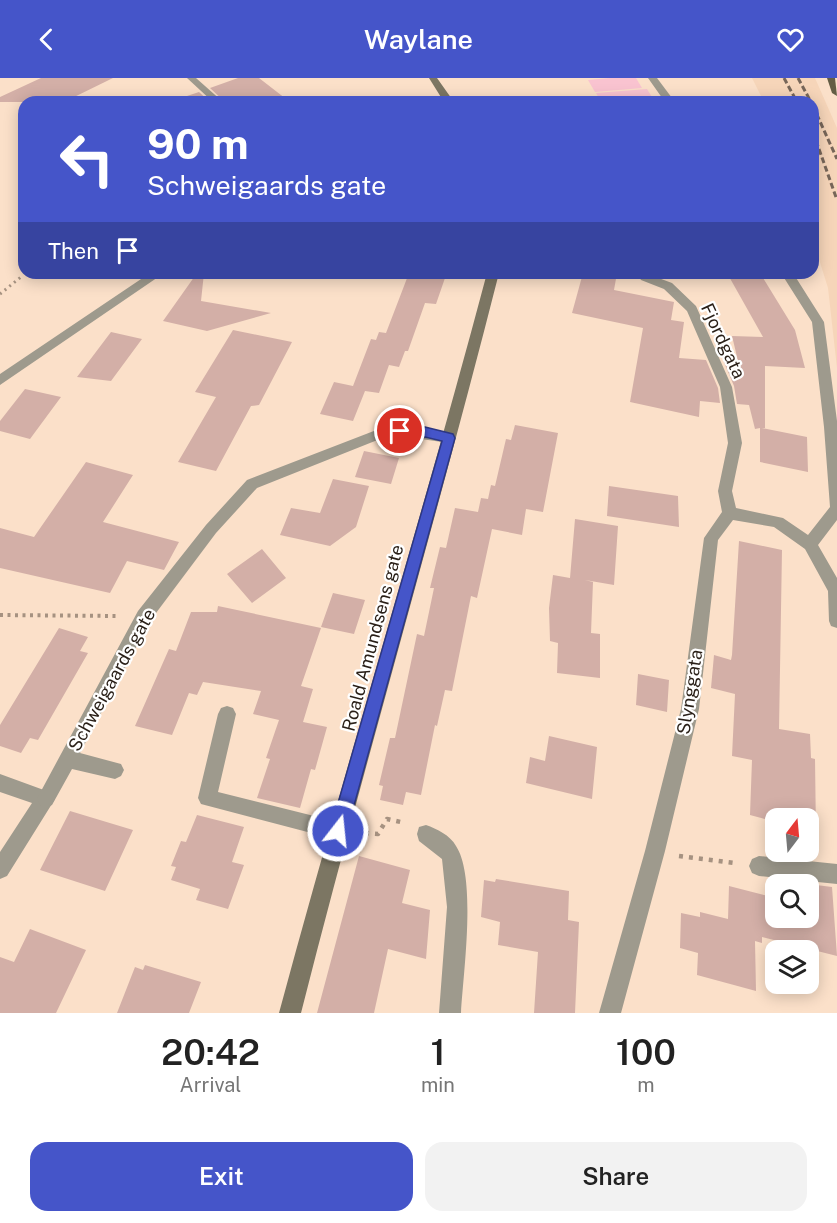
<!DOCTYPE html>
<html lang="en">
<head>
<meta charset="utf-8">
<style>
	body { margin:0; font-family:"Public Sans",sans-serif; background:#f2f2f2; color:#222; height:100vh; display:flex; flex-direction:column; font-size:22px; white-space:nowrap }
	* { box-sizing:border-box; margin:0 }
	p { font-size:20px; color:#767676 }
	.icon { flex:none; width:33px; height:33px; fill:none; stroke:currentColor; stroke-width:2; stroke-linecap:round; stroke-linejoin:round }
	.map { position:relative; height:935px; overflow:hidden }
	.drawer { display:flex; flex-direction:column; background:#fff; flex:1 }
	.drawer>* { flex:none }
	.hud { position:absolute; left:18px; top:18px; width:801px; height:183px; border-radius:18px; box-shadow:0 3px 15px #0003; background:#4555c9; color:#fff; overflow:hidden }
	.needle { width:39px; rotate:16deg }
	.fabs { position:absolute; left:765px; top:730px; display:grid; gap:12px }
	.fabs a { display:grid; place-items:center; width:54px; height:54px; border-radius:12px; background:#fff; box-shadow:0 3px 15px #0003; font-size:30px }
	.pin { position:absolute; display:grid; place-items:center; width:51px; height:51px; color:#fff; margin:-26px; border:3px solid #fff; border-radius:50%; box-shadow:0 2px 6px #0007 }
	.me { position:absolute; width:66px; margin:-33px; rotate:16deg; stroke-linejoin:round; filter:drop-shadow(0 0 4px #0008) }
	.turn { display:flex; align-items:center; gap:21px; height:126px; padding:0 30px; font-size:27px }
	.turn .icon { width:78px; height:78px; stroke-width:2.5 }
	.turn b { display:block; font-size:42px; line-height:51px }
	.then { display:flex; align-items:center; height:57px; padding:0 30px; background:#0003; gap:12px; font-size:22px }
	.eta { display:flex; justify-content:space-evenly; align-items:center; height:102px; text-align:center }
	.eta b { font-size:36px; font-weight:600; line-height:42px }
	.cta { display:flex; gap:12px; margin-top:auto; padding:12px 30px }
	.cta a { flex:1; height:69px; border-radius:18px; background:#4555c9; color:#fff; font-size:24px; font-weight:600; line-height:69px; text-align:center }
	.cta a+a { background:#f2f2f2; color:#222 }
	header { display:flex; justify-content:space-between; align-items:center; height:78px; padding:0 30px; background:#4555c9; color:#fff; font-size:27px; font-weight:600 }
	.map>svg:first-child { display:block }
	.built { fill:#f6d5b9 }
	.green { fill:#f9c3d0 }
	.building { fill:#d3afa7 }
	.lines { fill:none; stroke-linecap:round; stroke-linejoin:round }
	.path-far2 { stroke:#a69281; stroke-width:3; stroke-dasharray:2 4; stroke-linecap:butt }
	.path-far1 { stroke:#a69281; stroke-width:4; stroke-dasharray:3 4.5; stroke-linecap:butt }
	.path { stroke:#a69281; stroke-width:4.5; stroke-dasharray:4 6; stroke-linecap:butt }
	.lane { fill:#9e9a8d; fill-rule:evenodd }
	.street { fill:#9e9a8d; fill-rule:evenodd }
	.secondary { fill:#7c7663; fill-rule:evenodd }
	.primary { fill:#645d45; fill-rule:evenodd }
	.rail { stroke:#776659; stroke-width:3; stroke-dasharray:6 3; stroke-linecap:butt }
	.route { fill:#4555c9; stroke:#2d3783; stroke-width:1.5 }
	.labels { text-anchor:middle; stroke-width:4.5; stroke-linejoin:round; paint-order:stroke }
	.street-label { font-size:18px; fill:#291f17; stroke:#fff }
</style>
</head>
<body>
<header><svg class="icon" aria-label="back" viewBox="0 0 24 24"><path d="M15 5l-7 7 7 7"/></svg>Waylane<svg class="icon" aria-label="heart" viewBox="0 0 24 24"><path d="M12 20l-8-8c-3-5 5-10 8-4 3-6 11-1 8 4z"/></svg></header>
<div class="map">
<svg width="837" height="935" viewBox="0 0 837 935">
	<rect width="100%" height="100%" fill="#fbe0c9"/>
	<!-- built -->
	<path class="built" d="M752,0H815L837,50V290L828,210L813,162V24H764Z"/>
	<!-- green -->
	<path class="green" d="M610,0H636L642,10L595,14L588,2Z
		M647,11L655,24H601L596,15Z"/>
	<!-- building -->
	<path class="building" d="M41,0H113L64,24H0V19Z
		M238,0H259L290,24H225L210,10Z
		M199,14L210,24H181V20Z
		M197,195H204L201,223L271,235L207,253L163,243Z
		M409,195L445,200L436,226L425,225L408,273H405L399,289L389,287L379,315L365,313L353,343L320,336L334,304L353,308L371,261L376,262L379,254L386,255Z
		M583,195H617L614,212L674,224L671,242L684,244L679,280L706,282L718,310L720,325L700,323L699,339L630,324L643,250L572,235Z
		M727,195H760L795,252L805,290L765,288V350H762L807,359L808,394L760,384V350L755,351L749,327L737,326L734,308L723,282L738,283L732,258L763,259Z
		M233,252L292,264L259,327L251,328L216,393L178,384L216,319L195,314Z
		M111,254L142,261L111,303L77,299Z
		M25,311L61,319L30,361L0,353V343Z
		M515,347L558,355L543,434L526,431L522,457L492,451L477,520L471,518L452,613L445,612L437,648L435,647L421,717L406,714L403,727L380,722L383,708L379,707L390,660H395L417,556L424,558L434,510H430L440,469L446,470L455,430L478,434L481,420L488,421L491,407L495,408L506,361L511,362Z
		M364,373L399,380L391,406L355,399Z
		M86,384L133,397L103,444L179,464L164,492L127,483L110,515L0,490V450L34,459Z
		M333,401L369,408L356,449L330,468L280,457L291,430L320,435Z
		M609,408L678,418L679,449L607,438Z
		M575,441L618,448L614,507L585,502L593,504L591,555L600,556V600L557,595L558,565L550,563L549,530L553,497L570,500Z
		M739,463L782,472L779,651L810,656L811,680L815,681L816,755L808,753V741H776V744L750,737L752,682L732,678L735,616L711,610L714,577L731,582L732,577Z
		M262,471L286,500L252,525L227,496Z
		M333,515L365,522L354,556L321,549Z
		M218,528L321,550L301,608L313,611L303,644L327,649L315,692L311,691L300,730L257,720L270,681L266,680L279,642L253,636L261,613L203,604L197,617L189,615L172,657L135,648L169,571L176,573L191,534H217Z
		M59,550L88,559L80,573L88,575L38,662L30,660L21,675L0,668V647Z
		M638,596L669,602L667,634L636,627Z
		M549,658L597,669L592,721L526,705L530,679L545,683Z
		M70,733L133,752L105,813L40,792Z
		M197,737L244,749L232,784L244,787L228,831L196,822L200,811L171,802L176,789L171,788L181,763L186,764Z
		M359,778L410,792L402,825L430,832L426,881L388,871L374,935H317Z
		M496,801L569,813L568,842L579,844L575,935H534L538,874L498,867L500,844L481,839L484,802L495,804Z
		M792,804L832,809L837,878L762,859V865L755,863L756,913L697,897L698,875L680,870L681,835L700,839V834L728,841L729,808L776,820V840H808V807H792Z
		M30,851L86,872L56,935H0V879L14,884Z
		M145,887L201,904L189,935H117L135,889L143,892Z"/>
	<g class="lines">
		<!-- path-far2 -->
		<path class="path-far2" d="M0,216L21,199"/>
		<!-- path-far1 -->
		<path class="path-far1" d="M0,537L116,538"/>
		<!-- path -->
		<path class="path" d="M365,755L378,756L387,741L405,745
			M679,778L734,785"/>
		<!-- lane -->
		<path class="lane" d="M227,628L233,630L236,636L218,714L338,744L345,746L347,753L345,760L338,762L201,726L198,720L218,636L221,630Z
			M0,696L52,715L55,721L7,798L0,801V774L32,725L0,714Z
			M759,778L837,786V806L759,798L752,795L749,788L752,781Z"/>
		<!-- street -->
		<path class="street" d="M187,0H196L223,24H213Z
			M648,0H657L675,24H665Z
			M150,195H164L0,307V296Z
			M645,195L672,205L696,228L732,309L742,365L732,413L736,430L783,440L808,457L830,429L824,349L812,244L781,195H793L824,244L837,343V442L818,467L837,500V550L831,548L829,543L828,513L805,471L774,449L733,442L718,462L699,631L665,773L621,935H599L645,773L681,631L704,460L722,434L718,413L728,365L720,309L687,233L664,211L641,202L639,199Z
			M414,349L449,355L456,360L449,365L414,360L380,361L257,410L216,455L150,543L80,675L121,686L124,692L121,698L115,701L72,691L52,727L46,730L40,727L37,721L40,715L138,533L206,447L247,402L379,351Z
			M426,747C437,751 450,757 456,768C477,800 463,896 461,935H439L447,829L442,781L419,763L417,756L419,749Z"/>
		<!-- secondary -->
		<path class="secondary" d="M429,0H437L454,24H444Z
			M487,195H499C436,443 364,687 301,935H279C346,687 421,443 487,195Z"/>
		<!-- primary -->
		<path class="primary" d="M827,0H835L837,18L832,15Z"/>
		<!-- rail -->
		<path class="rail" d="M784,0L797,24
			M798,0L811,24
			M813,28L837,81
			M813,54L837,122"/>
	</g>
	<!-- route -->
	<path class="route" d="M400,349H425L453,356L455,360L347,753L344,759L338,762L332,759L330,753L442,363L425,359L395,357L393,353Z"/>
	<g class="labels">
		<!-- street labels -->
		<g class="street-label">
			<text transform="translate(723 263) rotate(65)" y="6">Fjordgata</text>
			<text transform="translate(373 560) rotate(-75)" y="6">Roald Amundsens gate</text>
			<text transform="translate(112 602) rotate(-61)" y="6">Schweigaards gate</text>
			<text transform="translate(690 614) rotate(-81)" y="6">Slynggata</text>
		</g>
	</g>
</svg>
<div class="fabs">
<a><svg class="needle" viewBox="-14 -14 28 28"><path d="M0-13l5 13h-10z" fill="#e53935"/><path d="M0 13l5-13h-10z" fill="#767676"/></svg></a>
<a><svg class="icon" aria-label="search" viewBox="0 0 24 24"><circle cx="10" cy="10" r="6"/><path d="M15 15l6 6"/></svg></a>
<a><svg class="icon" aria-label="layers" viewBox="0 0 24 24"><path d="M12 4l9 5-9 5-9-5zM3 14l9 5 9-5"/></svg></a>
</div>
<div class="pin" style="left:400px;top:353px;background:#d93025"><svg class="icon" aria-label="arrive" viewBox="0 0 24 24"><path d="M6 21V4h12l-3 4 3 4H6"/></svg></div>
<svg class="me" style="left:338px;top:753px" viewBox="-20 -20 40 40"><circle r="17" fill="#4555c9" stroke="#fff" stroke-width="3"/><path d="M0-11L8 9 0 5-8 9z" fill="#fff"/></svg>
<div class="hud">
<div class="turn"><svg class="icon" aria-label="left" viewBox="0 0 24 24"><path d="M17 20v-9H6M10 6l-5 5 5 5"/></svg><div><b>90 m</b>Schweigaards gate</div></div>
<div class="then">Then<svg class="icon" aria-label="arrive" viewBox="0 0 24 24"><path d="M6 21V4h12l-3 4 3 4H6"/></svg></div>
</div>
</div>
<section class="drawer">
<div class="eta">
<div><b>20:42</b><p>Arrival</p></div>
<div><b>1</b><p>min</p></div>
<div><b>100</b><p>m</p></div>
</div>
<div class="cta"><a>Exit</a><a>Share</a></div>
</section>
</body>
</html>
